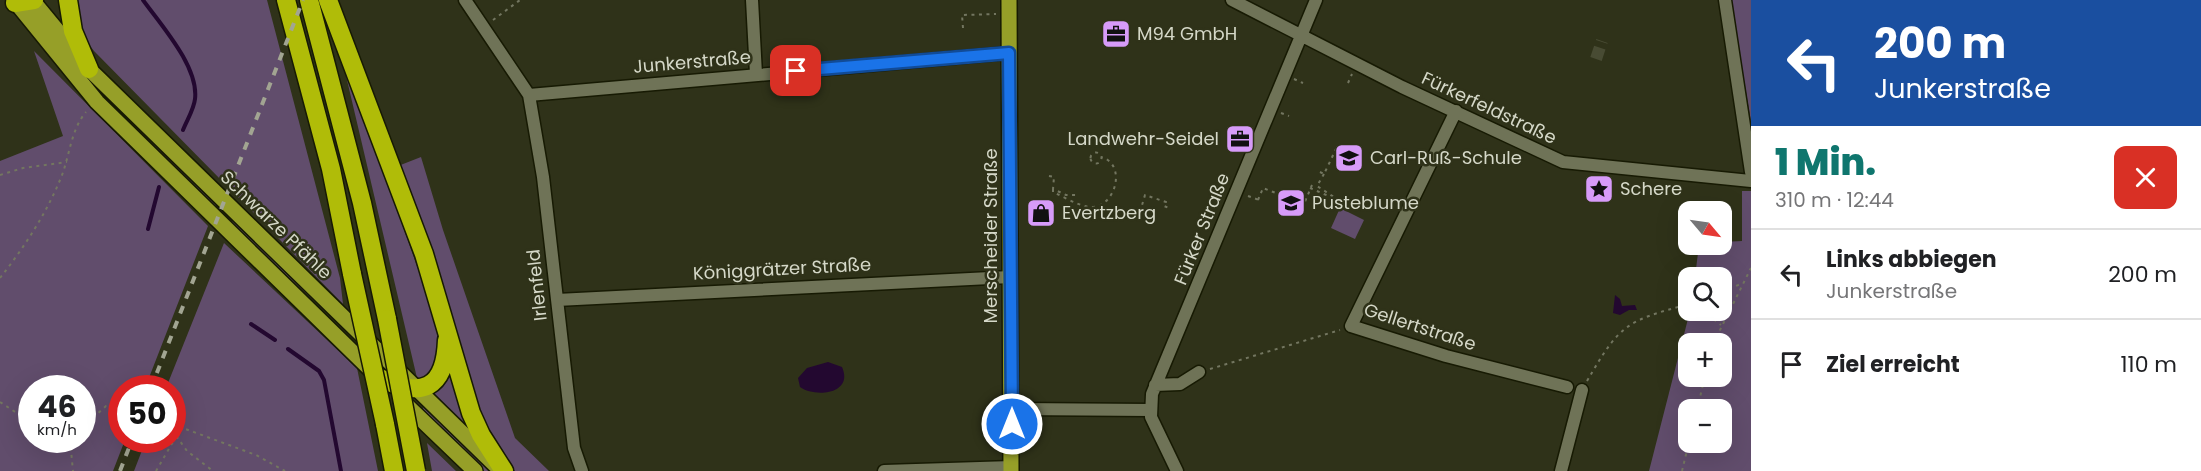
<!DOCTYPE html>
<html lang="de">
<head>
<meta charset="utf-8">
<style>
	body { margin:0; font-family:Poppins,sans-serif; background:#f2f2f2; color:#202124; height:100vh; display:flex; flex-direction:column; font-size:22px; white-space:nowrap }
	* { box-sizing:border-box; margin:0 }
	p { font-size:20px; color:#757577 }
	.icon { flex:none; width:33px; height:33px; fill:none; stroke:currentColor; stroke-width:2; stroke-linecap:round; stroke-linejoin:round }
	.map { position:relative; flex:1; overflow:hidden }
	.details { display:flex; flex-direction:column; background:#fff; width:450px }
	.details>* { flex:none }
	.guide { background:#1a4fa0; color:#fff; overflow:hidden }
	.needle { width:39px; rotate:119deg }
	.fabs { position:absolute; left:1678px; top:201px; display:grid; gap:12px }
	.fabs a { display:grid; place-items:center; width:54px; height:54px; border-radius:12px; background:#fff; box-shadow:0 6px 24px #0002; font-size:30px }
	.speed { position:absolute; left:18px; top:375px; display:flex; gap:12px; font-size:30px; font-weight:700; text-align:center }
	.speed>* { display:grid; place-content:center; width:78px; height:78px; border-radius:50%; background:#fff; box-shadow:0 6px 24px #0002; line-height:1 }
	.speed small { font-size:15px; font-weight:400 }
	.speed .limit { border:9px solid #d22; background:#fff; color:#111 }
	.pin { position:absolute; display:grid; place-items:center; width:51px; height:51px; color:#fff; margin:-26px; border-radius:12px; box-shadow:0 3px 9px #0006 }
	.me { position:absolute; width:66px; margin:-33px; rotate:0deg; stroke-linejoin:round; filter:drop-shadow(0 0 4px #0008) }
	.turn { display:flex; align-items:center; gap:21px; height:126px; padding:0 24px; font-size:27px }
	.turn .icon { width:78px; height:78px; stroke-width:2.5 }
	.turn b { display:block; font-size:42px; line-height:51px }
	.round { display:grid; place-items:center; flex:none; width:63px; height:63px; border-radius:12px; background:#f2f2f2 }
	.headline { display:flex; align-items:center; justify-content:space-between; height:102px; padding:0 24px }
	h1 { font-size:36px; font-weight:800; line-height:45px; color:#0f766e }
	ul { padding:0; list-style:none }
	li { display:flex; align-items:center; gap:18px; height:90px; padding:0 24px; border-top:2px solid #e0e0e0 }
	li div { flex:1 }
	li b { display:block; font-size:22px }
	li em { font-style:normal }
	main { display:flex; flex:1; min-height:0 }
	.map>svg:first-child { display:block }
	.green { fill:#614d6c; fill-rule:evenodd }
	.water { fill:#230830 }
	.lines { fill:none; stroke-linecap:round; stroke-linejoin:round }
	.stream { stroke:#230830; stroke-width:4 }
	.minor-tunnel { stroke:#484b33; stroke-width:12; stroke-dasharray:12 6; stroke-linecap:butt }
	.minor-casing { stroke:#171a03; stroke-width:15 }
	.major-casing { stroke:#171a03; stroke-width:18 }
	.highway-casing { stroke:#171a03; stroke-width:21 }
	.path { stroke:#737660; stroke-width:2; stroke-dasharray:3 4.5; stroke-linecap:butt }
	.minor { stroke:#6f7357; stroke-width:12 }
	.major { stroke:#969f28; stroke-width:15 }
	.highway { stroke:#b0bc08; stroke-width:18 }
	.rail { stroke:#a2a592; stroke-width:4; stroke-dasharray:8 8; stroke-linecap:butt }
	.highway-bridge-casing { stroke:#171a03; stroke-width:21; stroke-linecap:butt }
	.highway-bridge { stroke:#b0bc08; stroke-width:18 }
	.route-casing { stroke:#114b97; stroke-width:15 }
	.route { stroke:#1a73e8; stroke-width:10 }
	.labels { text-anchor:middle; stroke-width:5; stroke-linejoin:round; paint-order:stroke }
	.poi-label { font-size:18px; fill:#d5d8c8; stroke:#2f3219; text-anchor:start }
	.street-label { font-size:18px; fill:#d5d8c8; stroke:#2f3219 }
</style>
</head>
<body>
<main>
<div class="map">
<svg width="1751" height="471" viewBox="0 0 1751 471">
	<rect width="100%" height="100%" fill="#2f3219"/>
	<!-- green -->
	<path class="green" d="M75,0H267L340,278L343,304L94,51L80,33Z
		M1731,0H1751V122L1733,14Z
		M40,26L217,202L215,208L106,101Z
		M339,46L435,317C442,345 442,352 428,377L417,378Z
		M34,51L208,226L145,388H122V440H125L113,471H0V161L63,136ZM82,388V440H32V388Z
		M421,157L443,230L515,438L549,471H515L498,454L482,425L398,166Z
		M1742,191H1751V471H1649L1690,311L1722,310V278L1695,277L1699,245L1722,244V242L1742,241ZM1689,344H1722V376H1689ZM1689,410H1722V442H1689Z
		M1340,208L1364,220L1355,239L1331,228Z
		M233,220L325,308L333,318L231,224Z
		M224,243L357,368L378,471H134L146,440H172V388H166Z
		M451,363L472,433L433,396Z
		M423,407L492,471H484L424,415Z
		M427,443L456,471H432Z"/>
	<!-- water -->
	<path class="water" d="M1615,295L1620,299L1622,306L1635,305L1637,310H1629L1620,315L1613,313Z
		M828,362L842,367C854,394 815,398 800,387L798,378L807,368Z"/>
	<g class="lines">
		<!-- stream -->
		<path class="stream" d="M143,0C161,25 199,67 195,99C194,109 187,120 183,130
			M148,229L159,187
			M251,324L275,340
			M288,349L319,371L324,380L341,471"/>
		<!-- minor-tunnel -->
		<path class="minor-tunnel" d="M1596,59L1602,41"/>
		<!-- minor casing -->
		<g class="minor-casing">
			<path id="minor" d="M465,0L529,95L543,177L574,448L582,471
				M752,0L756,74
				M1232,0L1402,87L1563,162L1751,181
				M1725,0L1751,172
				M529,95L1009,53
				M1456,111L1351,326L1446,356L1567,387
				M557,300L1010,277
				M1155,385L1180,384L1199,372
				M1012,409L1150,410
				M884,471L1012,467
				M1177,471L1151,417L1152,394L1316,0
				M1561,471L1582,390"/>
		</g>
		<!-- major casing -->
		<g class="major-casing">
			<path id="major" d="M14,0L97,102L376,375
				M32,0L89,69L495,465
				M1009,0L1011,471
				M401,400L475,471"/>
		</g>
		<!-- highway casing -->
		<g class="highway-casing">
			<path id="highway" d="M16,0L15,3L34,0
				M68,0L73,31L89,69
				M286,0L331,169L352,274
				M309,0L362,203L387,319
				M328,0L424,254L471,413L481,435L504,471
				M380,378C422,399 445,389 447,340
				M385,424L394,471"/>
		</g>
		<!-- path -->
		<path class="path" d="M493,20L520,0
			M963,28L962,15L996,14
			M1294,79L1303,83
			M1348,83L1352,74
			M1281,113L1289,116
			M1090.5 158a5.5 5.5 0 1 1 11 0a5.5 5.5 0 1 1-11 0Z
			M1320,172L1324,174L1337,147
			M1324,174L1317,186L1340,201
			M0,175L23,168L67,162
			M1049,176L1054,177L1053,189L1066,195H1079
			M1310,188L1340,201L1338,205L1343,209
			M1053,189V192C1064,197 1077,205 1089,207C1115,210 1128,164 1101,157
			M1248,196L1259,200
			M1258,200L1263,188L1304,204L1312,185
			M1140,212L1145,195L1166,202L1164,206L1171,209
			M0,278C23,249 46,214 60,180C70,157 70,131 86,112
			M1722,291L1741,284
			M1702,310L1721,325
			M1713,344L1751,268
			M1210,369L1340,330
			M1587,381C1620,324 1626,321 1689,304
			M0,402L32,423
			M1697,410L1705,376
			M172,424L256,455L285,471
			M82,428L106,406L122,404
			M172,430L187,451L213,471
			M70,440L73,471
			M156,471L177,435
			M1682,471L1689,442"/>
		<!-- minor -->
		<use href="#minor" class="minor"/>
		<!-- major -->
		<use href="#major" class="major"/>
		<!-- highway -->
		<use href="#highway" class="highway"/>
		<!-- rail -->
		<path class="rail" d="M151,388L303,0
			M120,471L132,440"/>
		<!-- highway-bridge casing -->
		<g class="highway-bridge-casing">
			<path id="highway-bridge" d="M352,274L385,424
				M387,319L416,471"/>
		</g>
		<!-- highway-bridge -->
		<use href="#highway-bridge" class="highway-bridge"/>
	</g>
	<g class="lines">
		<!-- route casing -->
		<g class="route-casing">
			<path id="route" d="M796,71L1009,53L1012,424"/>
		</g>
		<!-- route -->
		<use href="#route" class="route"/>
	</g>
	<!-- icons -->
	<defs>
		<g id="office-square" transform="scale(1.5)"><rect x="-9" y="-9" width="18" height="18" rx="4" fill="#d79bf9" stroke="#2f3219"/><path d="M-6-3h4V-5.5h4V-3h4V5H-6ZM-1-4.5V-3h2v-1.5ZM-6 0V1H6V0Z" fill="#111"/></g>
		<g id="school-square" transform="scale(1.5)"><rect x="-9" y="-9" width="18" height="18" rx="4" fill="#d79bf9" stroke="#2f3219"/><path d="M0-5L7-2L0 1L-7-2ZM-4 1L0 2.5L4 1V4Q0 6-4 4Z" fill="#111"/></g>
		<g id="sight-square" transform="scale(1.5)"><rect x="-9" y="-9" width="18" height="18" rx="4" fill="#d79bf9" stroke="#2f3219"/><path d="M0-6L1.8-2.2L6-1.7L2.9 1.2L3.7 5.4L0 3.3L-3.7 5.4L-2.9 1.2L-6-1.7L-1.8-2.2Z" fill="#111"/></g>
		<g id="shop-square" transform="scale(1.5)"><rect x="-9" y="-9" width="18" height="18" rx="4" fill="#d79bf9" stroke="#2f3219"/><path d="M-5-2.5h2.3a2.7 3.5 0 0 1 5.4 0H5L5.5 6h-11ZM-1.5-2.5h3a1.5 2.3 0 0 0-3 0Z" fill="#111"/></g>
	</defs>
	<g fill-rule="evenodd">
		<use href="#office-square" x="1116" y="34"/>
		<use href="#office-square" x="1240" y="139"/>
		<use href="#school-square" x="1349" y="158"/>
		<use href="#sight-square" x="1599" y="189"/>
		<use href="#school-square" x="1291" y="203"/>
		<use href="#shop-square" x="1041" y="213"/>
	</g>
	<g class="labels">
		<!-- poi labels -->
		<g class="poi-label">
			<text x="1137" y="40">M94 GmbH</text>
			<text x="1219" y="145" text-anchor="end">Landwehr-Seidel</text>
			<text x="1370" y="164">Carl-Ruß-Schule</text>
			<text x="1620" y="195">Schere</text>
			<text x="1312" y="209">Pusteblume</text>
			<text x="1062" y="219">Evertzberg</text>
		</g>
		<!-- street labels -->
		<g class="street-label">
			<text transform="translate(692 62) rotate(-5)" y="6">Junkerstraße</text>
			<text transform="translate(1489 108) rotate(25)" y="6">Fürkerfeldstraße</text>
			<text transform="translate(276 225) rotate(44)" y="6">Schwarze Pfähle</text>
			<text transform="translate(1202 229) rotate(-68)" y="6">Fürker Straße</text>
			<text transform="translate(991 236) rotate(-90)" y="6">Merscheider Straße</text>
			<text transform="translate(782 269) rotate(-3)" y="6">Königgrätzer Straße</text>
			<text transform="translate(537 285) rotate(-96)" y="6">Irlenfeld</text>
			<text transform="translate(1420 327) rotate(18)" y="6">Gellertstraße</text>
		</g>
	</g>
</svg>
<div class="fabs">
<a><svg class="needle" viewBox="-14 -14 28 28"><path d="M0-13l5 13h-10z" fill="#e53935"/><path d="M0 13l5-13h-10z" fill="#757577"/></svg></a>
<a><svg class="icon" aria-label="search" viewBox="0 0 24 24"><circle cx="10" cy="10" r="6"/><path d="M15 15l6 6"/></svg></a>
<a>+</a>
<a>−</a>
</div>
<div class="speed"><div>46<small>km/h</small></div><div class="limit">50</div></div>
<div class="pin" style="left:796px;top:71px;background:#d93025"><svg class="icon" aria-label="arrive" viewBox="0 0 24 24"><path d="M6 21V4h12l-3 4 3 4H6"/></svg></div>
<svg class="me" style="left:1012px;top:424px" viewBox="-20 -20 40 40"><circle r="17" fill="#1a73e8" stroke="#fff" stroke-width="3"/><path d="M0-11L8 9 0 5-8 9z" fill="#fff"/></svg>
</div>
<section class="details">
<div class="guide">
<div class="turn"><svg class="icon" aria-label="left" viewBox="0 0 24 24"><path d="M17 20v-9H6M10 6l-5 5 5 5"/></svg><div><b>200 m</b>Junkerstraße</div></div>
</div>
<div class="headline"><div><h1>1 Min.</h1><p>310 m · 12:44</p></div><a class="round" style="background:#d93025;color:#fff"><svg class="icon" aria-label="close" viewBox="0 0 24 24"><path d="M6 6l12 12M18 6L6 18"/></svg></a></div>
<ul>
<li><svg class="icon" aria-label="left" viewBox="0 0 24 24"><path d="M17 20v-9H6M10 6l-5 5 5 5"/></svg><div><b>Links abbiegen</b><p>Junkerstraße</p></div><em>200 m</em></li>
<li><svg class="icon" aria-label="arrive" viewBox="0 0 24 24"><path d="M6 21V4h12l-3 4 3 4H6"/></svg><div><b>Ziel erreicht</b></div><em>110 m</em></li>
</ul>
</section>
</main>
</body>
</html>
